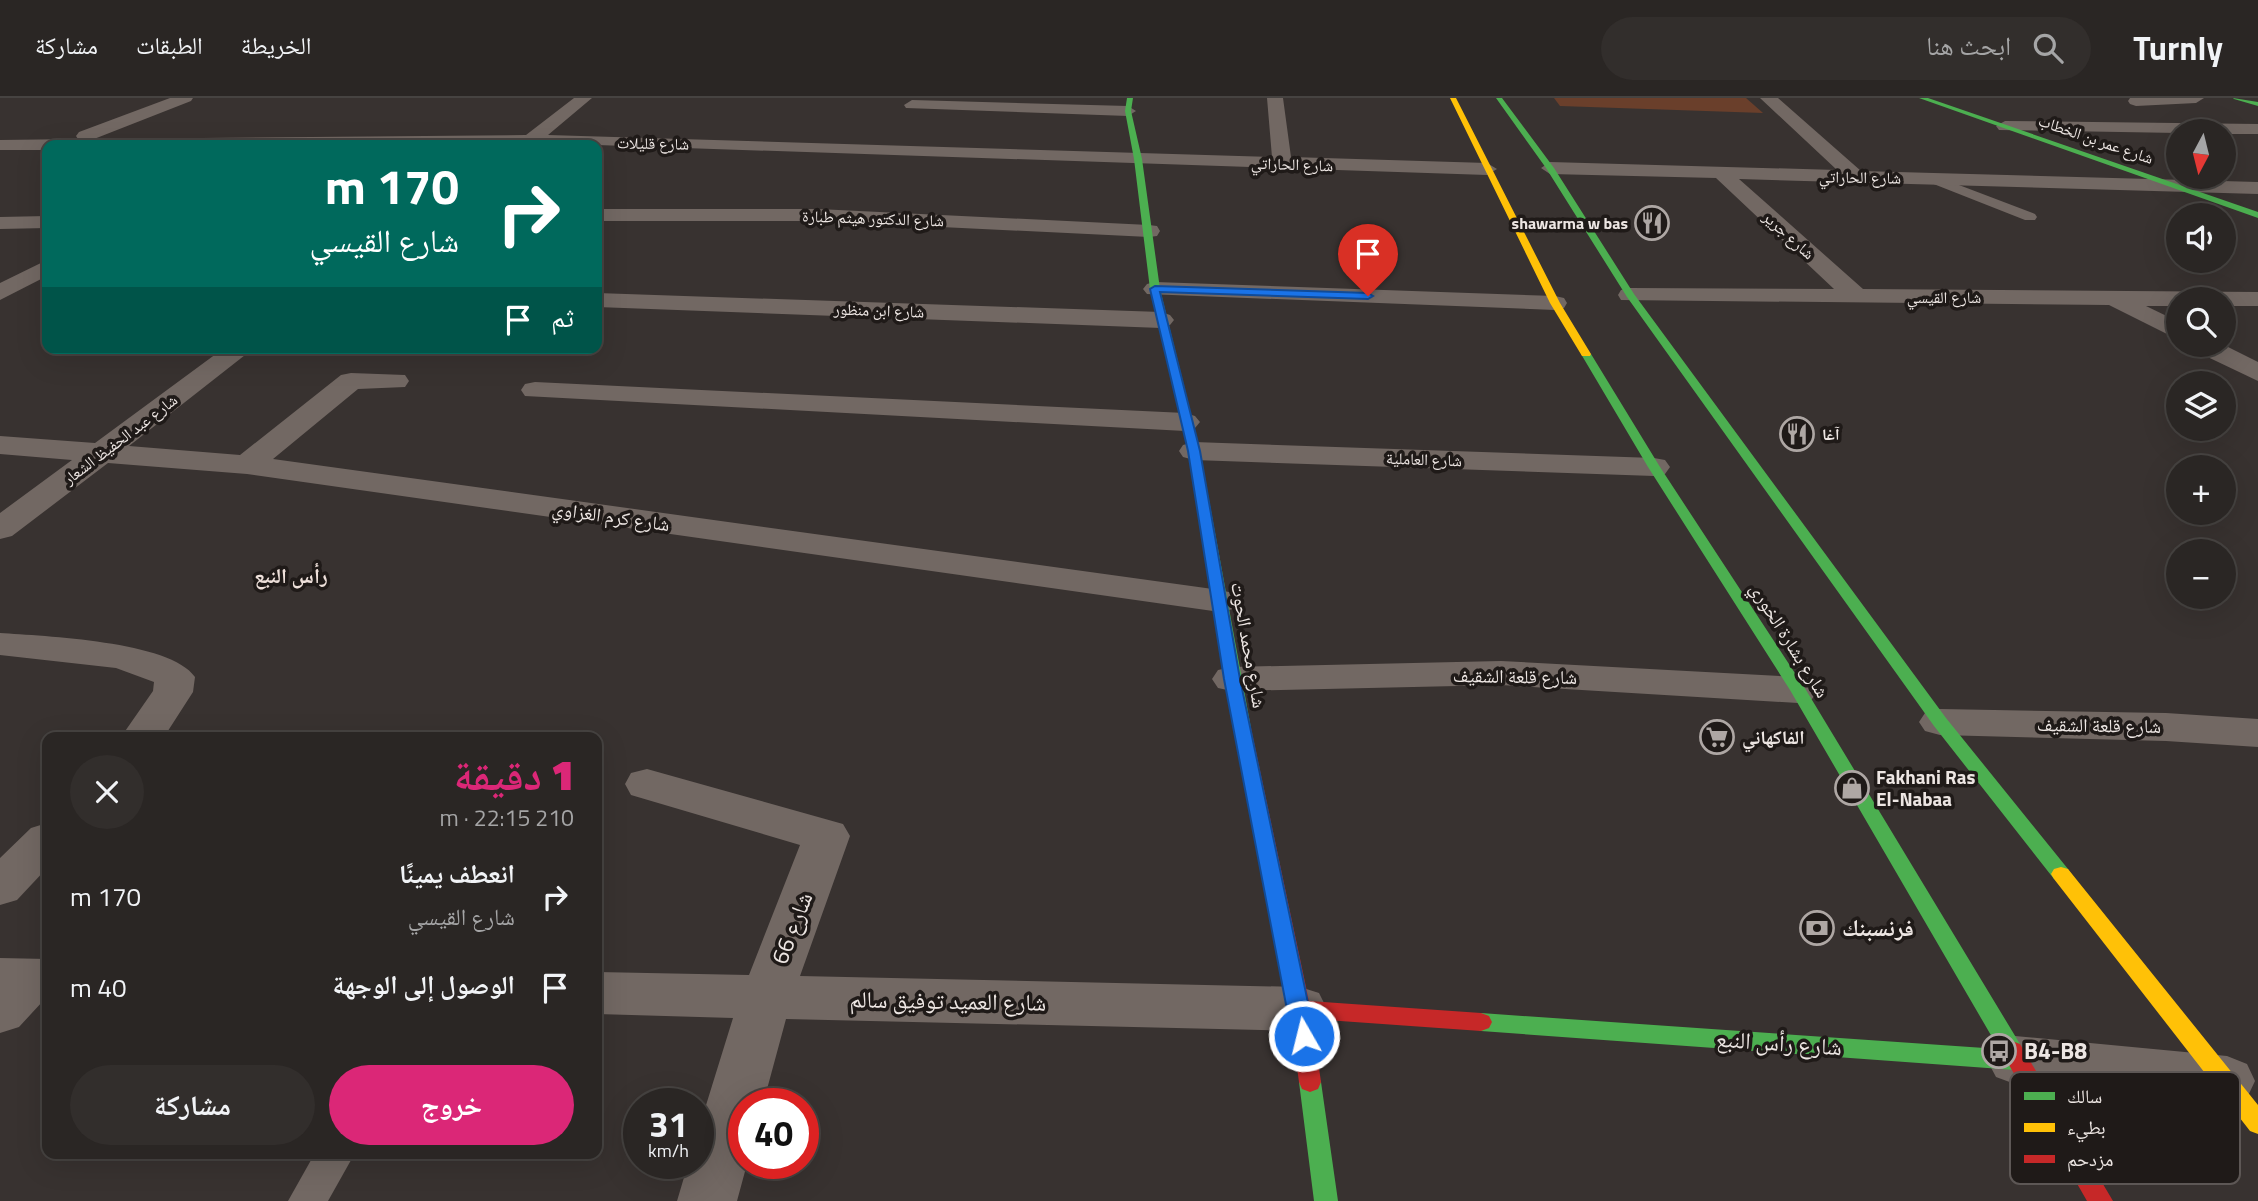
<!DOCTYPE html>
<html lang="ar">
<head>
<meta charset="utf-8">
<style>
	body { margin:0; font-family:"Titillium Web","Noto Naskh Arabic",sans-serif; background:#322e2c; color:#f1f3f6; direction:rtl; height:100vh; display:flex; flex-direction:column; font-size:26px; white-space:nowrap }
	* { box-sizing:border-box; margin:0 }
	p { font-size:23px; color:#a5a5a6 }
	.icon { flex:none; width:38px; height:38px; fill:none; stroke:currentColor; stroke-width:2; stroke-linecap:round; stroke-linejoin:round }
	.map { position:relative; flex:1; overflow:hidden; direction:ltr }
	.panel { position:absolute; left:42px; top:634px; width:560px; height:427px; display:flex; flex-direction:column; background:#2a2624; border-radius:14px; box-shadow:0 7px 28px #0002,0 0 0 2px #464341; direction:rtl }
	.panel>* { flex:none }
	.guide { position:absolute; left:42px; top:42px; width:560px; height:214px; border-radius:14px; box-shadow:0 7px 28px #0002,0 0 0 2px #464341; direction:rtl; background:#00695c; color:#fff; overflow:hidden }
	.needle { width:46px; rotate:187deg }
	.fabs { position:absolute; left:2166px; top:21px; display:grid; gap:14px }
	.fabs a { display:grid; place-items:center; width:70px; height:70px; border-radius:50%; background:#2a2624; box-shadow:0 7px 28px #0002,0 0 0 2px #464341; font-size:35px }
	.speed { position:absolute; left:623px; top:990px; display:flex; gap:14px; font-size:35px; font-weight:700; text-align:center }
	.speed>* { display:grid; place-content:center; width:91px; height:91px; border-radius:50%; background:#2a2624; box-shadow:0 7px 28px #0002,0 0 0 2px #464341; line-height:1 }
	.speed small { font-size:18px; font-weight:400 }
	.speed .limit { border:10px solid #d22; background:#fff; color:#111 }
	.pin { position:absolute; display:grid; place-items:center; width:60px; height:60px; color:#fff; margin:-72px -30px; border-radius:50% 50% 50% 0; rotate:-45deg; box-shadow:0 0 7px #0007 }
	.pin .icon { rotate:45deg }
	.me { position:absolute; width:77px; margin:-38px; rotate:352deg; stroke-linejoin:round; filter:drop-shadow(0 0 5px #0008) }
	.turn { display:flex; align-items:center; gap:24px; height:147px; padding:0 28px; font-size:32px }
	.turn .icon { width:91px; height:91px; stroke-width:2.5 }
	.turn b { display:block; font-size:49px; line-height:60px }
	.then { display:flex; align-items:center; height:66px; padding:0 28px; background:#0003; gap:14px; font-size:26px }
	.round { display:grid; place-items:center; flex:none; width:74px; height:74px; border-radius:37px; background:#322e2c }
	.headline { display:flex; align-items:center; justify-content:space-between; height:119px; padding:0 28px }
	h1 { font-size:42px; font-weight:800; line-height:52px; color:#db2777 }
	.primary-button { display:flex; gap:14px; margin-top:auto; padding:14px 28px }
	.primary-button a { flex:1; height:80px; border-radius:42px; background:#db2777; color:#fff; font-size:28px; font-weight:800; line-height:80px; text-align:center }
	.primary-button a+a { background:#322e2c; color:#f1f3f6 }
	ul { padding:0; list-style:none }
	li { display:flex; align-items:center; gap:21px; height:91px; padding:0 28px }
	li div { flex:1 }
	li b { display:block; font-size:26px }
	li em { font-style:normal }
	header { display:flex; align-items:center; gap:42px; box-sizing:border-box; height:98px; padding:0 35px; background:#2a2624; border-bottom:2px solid #464341 }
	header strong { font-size:33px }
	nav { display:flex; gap:38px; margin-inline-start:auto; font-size:24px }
	.search { width:490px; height:63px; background:#322e2c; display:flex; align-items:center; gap:18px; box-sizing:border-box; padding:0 24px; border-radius:38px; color:#a5a5a6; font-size:26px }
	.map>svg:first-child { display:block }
	.green { fill:#6a3f2b }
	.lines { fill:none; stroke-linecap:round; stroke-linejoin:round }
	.lane { fill:#726863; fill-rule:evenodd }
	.street { fill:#726863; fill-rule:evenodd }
	.fast { fill:#4caf50; fill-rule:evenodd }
	.slow { fill:#ffc107; fill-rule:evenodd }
	.jam { fill:#c62828; fill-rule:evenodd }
	.route { fill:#1a73e8; stroke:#114b97; stroke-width:2 }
	.labels { text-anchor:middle; stroke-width:7; stroke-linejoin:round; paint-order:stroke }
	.far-street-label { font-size:16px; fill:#ede6e3; stroke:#1f1a18 }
	.far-poi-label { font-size:16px; font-weight:bold; fill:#ede6e3; stroke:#1f1a18; text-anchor:end }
	.street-label { font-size:19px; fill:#ede6e3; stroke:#1f1a18 }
	.poi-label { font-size:19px; font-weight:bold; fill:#ede6e3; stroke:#1f1a18; text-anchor:start }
	.neighbourhood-label { font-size:21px; font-weight:bold; fill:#eee0da; stroke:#1f1a18 }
	.near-street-label { font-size:23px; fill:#ede6e3; stroke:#1f1a18 }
	.near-poi-label { font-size:23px; font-weight:bold; fill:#ede6e3; stroke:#1f1a18; text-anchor:start }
	.key { fill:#1f1a18; stroke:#5d5755; stroke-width:2 }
	.key-label { font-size:19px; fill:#ede6e3 }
</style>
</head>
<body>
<header>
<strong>Turnly</strong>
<div class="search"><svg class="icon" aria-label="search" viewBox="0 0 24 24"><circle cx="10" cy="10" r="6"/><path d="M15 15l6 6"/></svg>ابحث هنا</div>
<nav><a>الخريطة</a><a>الطبقات</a><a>مشاركة</a></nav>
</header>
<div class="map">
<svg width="2258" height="1103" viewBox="0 0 2258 1103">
	<rect width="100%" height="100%" fill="#383230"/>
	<!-- green -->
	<path class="green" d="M1554,0H1746L1763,15L1560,8Z"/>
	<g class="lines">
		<!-- lane -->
		<path class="lane" d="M1930,76L2035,116L2037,119L2035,122H2025L1926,83V77Z
			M315,1055H355L328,1103H288Z"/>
		<!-- street -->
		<path class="street" d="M170,0H193L191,3L94,41L526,37L574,0H592L548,37L1272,59L1267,0H1283L1291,59L1487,65L1497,71L1487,77L597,47H47V52H0V42L78,41L76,38L79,34Z
			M1760,0H1778L1861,73L2258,84V96L1739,81L1863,191L2258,194V208H2224V201H2179V208H2146L2179,224V242L2109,207L1621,202L1618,197L1621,192L1630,190L1834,191L1716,80L1550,76L1541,70L1550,64L1837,72Z
			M2130,0H2204L2196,5L2136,8L2130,6L2128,3Z
			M912,2L1128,8L1136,13L1128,18L906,10L904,7Z
			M2005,23L2258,26V36H2224V33L2179,35L1999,32L1996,28Z
			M597,111H818L1149,127L1157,128L1160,133L1157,138L1149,139L818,123H597Z
			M47,118V130L0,131V119Z
			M47,162V178L0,202V185Z
			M1155,184L1555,198L1564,200L1567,205L1564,210L1555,212L1147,196L1143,191L1147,186Z
			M597,195L1161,214L1170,217L1174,222L1170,227L1161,230L597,209Z
			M2191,247H2224L2258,264V283L2195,253Z
			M224,250H254L129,348L240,357L341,277L351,275L405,277L409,283L405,289L358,291L273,361L1220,492L1233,495L1238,503L1233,511L1220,514L247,376L108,365L12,438L0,441V415L72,362L0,356V338L95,345Z
			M535,284L1185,315L1195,318L1200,324L1195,330L1185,333L525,298L521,292L525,286Z
			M1194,344L1654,360L1665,362L1670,369L1665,376L1654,378L1194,362L1183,359L1179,353L1183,347Z
			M0,535C43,538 171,543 195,579L193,594L164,639H121L153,593L154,584L116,570L0,557Z
			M1501,563L1798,579L1812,583L1818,592L1812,601L1798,605L1501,587L1232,593L1218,590L1212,581L1218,572L1232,569Z
			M1940,611L2166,615L2258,621V649L2166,643L1940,637L1925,633L1919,624L1925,615Z
			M647,671L843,726L850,738L800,878L1300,889L1319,895L1327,911L1319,927L1300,933L786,921L763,1006H744V1066H747L737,1103H677L688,1066H698V1033L733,920L597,916V874L749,877L800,747L631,697L625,686L631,675Z
			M47,725V770L17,802L0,807V760L31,730Z
			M0,860L47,861V903H43L19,929L0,935Z
			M2015,938L2227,958L2247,966L2255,983L2247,1000L2227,1008L2015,986L1996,979L1987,962L1996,945Z"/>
		<!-- fast -->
		<path class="fast" d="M1127,0H1133L1131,13L1142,61L1160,191L1200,353L1251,630L1242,636L1233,630L1188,353L1150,191L1134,61L1125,13Z
			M1496,0H1502L1554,70L1634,196L1946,620L2068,771L2071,776L2068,781L2061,783L2054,781L1934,628L1627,199L1546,70Z
			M1919,0H1928L2258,114V120Z
			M2233,0L2258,4V8L2234,1Z
			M1582,254L1591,256L1660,369L1806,592L2020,946L2026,962L2023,969L2015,972L1481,933L1473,930L1470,924L1473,918L1481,915L1999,951L1790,592L1648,369L1581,256Z
			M1310,974L1318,977L1321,984L1338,1103H1314L1299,984L1302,977Z"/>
		<!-- slow -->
		<path class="slow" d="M1450,0H1456L1560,205L1591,256L1590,258H1582L1550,205Z
			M2061,769L2068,771L2258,1007V1036L2250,1033L2054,781L2051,776L2054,771Z"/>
		<!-- jam -->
		<path class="jam" d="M1242,624L1251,630L1309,903L1481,915L1489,918L1492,924L1489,930L1481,933L1312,921L1321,984L1318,991L1310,994L1302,991L1299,984L1289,911L1233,630Z
			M2012,943L2020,946L2113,1103H2087L2001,953L2004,946Z"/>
	</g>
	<!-- route -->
	<path class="route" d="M1155,188L1368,195L1373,198L1368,201L1160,194L1200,353L1240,581L1315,938L1311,945L1304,948L1296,945L1292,938L1224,581L1188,353L1150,191Z"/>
	<!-- icons -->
	<defs>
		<g id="restaurant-ring" transform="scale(1.75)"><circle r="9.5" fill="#1f1a18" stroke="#aea7a4" stroke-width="1.5"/><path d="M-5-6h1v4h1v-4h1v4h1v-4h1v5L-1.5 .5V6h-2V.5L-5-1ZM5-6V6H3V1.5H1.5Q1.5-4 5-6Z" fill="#aea7a4"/></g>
		<g id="supermarket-ring" transform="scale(1.75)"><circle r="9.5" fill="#1f1a18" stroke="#aea7a4" stroke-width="1.5"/><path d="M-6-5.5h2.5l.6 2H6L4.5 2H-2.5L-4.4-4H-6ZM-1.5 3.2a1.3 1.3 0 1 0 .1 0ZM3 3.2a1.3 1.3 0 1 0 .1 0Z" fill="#aea7a4"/></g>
		<g id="shop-ring" transform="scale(1.75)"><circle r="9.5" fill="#1f1a18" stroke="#aea7a4" stroke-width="1.5"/><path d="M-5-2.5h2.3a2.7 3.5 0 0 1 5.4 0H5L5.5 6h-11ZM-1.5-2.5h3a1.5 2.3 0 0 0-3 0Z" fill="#aea7a4"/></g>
		<g id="bank-ring" transform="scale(1.75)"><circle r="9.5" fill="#1f1a18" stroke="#aea7a4" stroke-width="1.5"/><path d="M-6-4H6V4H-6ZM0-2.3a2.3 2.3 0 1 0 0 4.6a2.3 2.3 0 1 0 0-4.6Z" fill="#aea7a4"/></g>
		<g id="bus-ring" transform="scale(1.75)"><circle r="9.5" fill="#1f1a18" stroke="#aea7a4" stroke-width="1.5"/><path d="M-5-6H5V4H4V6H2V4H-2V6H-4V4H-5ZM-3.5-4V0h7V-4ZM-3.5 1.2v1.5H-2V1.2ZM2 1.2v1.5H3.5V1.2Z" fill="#aea7a4"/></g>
	</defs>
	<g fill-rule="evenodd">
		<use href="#restaurant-ring" x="1652" y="125"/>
		<use href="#restaurant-ring" x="1797" y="336"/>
		<use href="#supermarket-ring" x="1717" y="639"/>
		<use href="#shop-ring" x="1852" y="690"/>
		<use href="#bank-ring" x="1817" y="830"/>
		<use href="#bus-ring" x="1999" y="953"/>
	</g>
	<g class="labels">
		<!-- far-street labels -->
		<g class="far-street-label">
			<text transform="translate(2096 41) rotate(19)" y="6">شارع عمر بن الخطاب</text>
			<text transform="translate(653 45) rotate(1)" y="6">شارع قليلات</text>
			<text transform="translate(1292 66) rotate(2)" y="6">شارع الحاراتي</text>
			<text transform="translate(1860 79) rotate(1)" y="6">شارع الحاراتي</text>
			<text transform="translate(873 120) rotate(2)" y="6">شارع الدكتور هيثم طبارة</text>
			<text transform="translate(1789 137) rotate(42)" y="6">شارع جرير</text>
			<text x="1944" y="205">شارع القيسي</text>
			<text transform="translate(879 212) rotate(2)" y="6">شارع ابن منظور</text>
			<text transform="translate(120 341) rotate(-37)" y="6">شارع عبد الحفيظ الشعار</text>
			<text transform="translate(1424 361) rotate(2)" y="6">شارع العاملية</text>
		</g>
		<!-- far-poi labels -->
		<g class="far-poi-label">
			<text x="1628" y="131">shawarma w bas</text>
			<text x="1822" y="342" text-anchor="start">آغا</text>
		</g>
		<!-- street labels -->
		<g class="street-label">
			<text transform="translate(611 418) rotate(8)" y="7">شارع كرم الغزاوي</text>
			<text transform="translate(1790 542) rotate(58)" y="7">شارع بشارة الخوري</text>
			<text transform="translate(1249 547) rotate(80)" y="7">شارع محمد الحوت</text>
			<text transform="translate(1515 578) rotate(1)" y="7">شارع قلعة الشقيف</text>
			<text transform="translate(2099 627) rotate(1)" y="7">شارع قلعة الشقيف</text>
		</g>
		<!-- poi labels -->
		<g class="poi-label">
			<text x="1742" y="646">الفاكهاني</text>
			<text x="1876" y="686">Fakhani Ras<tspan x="1876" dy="22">El-Nabaa</tspan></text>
		</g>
		<!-- neighbourhood labels -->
		<g class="neighbourhood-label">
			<text x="291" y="485">رأس النبع</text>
		</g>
		<!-- near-street labels -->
		<g class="near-street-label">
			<text transform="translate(792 830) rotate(-69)" y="8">شارع 66</text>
			<text transform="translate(948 903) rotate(1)" y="8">شارع العميد توفيق سالم</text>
			<text transform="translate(1779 945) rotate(4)" y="8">شارع رأس النبع</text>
		</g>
		<!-- near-poi labels -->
		<g class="near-poi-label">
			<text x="1842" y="838">فرنسبنك</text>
			<text x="2024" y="961">B4-B8</text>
		</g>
	</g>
	<!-- legend -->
	<rect x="2010" y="974" width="230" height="112" rx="10" class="key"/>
	<rect x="2024" y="994" width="31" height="8" fill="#4caf50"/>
	<rect x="2024" y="1025" width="31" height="9" fill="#ffc107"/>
	<rect x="2024" y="1057" width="31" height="8" fill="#c62828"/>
	<g class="key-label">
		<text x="2067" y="1005">سالك</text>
		<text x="2067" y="1036">بطيء</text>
		<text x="2067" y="1068">مزدحم</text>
	</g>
</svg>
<div class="fabs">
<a><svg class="needle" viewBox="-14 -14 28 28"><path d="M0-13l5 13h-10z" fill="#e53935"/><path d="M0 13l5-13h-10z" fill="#a5a5a6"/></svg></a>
<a><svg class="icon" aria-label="sound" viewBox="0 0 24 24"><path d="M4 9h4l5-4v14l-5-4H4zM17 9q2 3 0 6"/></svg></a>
<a><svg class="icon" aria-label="search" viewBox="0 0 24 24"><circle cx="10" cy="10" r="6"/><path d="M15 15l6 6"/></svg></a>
<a><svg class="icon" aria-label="layers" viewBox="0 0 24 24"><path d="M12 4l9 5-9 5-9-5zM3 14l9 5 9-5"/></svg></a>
<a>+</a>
<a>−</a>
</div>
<div class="speed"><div>31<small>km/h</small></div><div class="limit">40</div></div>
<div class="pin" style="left:1368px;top:198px;background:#d93025"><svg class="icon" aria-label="arrive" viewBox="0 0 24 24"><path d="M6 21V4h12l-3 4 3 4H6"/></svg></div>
<svg class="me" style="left:1304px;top:938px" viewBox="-20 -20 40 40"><circle r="17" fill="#1a73e8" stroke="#fff" stroke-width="3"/><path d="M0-11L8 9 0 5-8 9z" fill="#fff"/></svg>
<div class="guide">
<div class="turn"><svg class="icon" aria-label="right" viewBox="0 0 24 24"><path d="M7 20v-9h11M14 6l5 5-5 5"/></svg><div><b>170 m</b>شارع القيسي</div></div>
<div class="then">ثم<svg class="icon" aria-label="arrive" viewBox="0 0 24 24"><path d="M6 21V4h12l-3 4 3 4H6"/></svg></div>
</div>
<section class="panel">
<div class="headline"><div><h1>1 دقيقة</h1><p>210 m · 22:15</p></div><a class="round"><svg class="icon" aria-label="close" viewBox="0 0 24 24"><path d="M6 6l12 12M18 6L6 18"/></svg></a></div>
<ul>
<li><svg class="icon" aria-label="right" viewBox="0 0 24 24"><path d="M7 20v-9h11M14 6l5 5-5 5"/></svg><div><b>انعطف يمينًا</b><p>شارع القيسي</p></div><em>170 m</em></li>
<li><svg class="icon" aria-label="arrive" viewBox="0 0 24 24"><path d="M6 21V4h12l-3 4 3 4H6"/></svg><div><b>الوصول إلى الوجهة</b></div><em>40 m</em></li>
</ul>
<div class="primary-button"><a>خروج</a><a>مشاركة</a></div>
</section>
</div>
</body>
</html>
